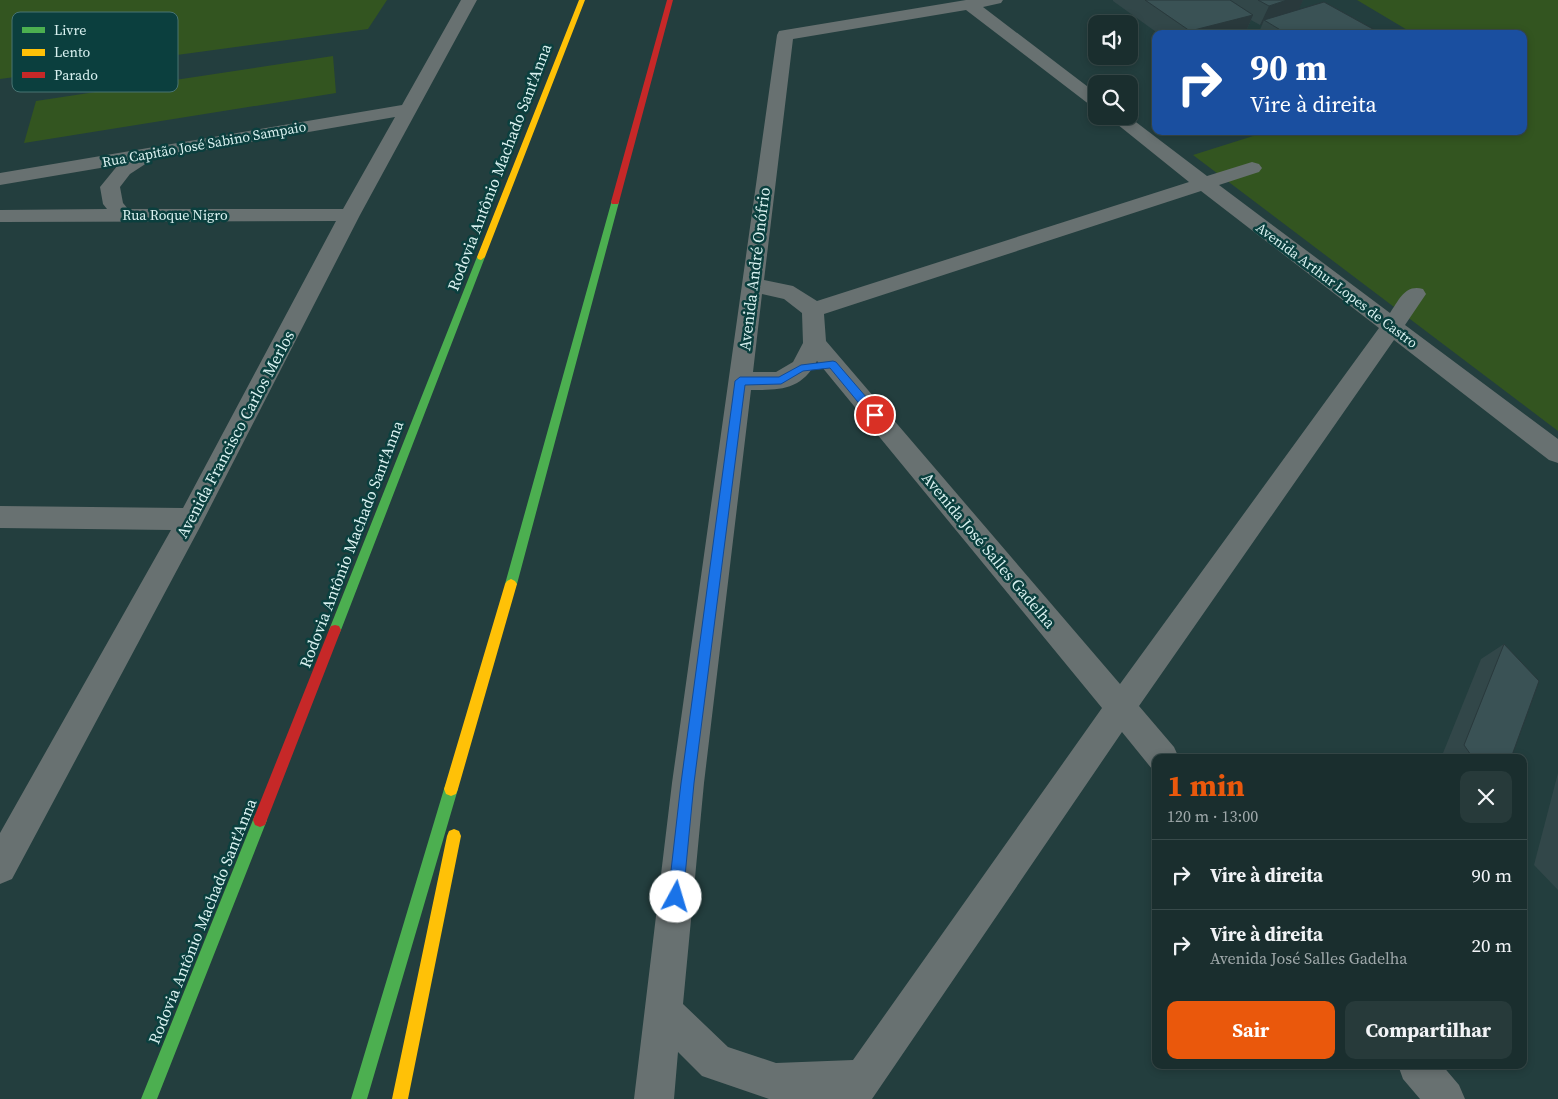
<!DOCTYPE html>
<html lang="pt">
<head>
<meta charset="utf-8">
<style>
	body { margin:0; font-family:"Source Serif 4",serif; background:#273a3a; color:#f1f3f6; height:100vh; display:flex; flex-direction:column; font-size:19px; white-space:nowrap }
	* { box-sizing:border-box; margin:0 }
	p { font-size:16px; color:#9fa8aa }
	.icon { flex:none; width:28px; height:28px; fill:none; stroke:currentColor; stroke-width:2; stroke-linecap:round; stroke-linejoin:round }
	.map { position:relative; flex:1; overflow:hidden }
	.side { position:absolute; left:1152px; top:754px; width:375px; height:315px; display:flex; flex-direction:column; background:#1a2e2e; border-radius:10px; box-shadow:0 2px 8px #0003,0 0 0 1px #384a4a }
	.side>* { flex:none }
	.guide { position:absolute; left:1152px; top:30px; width:375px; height:105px; border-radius:10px; box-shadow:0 2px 8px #0003,0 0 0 1px #384a4a; background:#1a4fa0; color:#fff; overflow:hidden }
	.buttons { position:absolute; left:1088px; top:15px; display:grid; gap:10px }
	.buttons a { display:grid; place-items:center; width:50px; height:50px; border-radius:10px; background:#1a2e2e; box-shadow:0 2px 8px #0003,0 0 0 1px #384a4a; font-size:25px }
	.pin { position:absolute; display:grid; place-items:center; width:42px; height:42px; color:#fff; margin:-21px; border:2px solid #fff; border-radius:50%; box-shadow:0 1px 5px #0007 }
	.me { position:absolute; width:55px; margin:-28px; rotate:6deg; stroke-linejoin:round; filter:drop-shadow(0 0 4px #0008) }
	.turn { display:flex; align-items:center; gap:18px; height:105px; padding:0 15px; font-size:22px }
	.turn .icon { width:65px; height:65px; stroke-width:2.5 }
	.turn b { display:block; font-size:35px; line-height:42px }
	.round { display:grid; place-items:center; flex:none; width:52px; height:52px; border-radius:10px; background:#273a3a }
	.summary { display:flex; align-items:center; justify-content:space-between; height:85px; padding:0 15px }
	h1 { font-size:30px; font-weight:700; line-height:38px; color:#ea580c }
	.cta { display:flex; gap:10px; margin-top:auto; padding:10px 15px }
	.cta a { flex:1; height:58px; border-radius:10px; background:#ea580c; color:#fff; font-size:20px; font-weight:700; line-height:58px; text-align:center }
	.cta a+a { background:#273a3a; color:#f1f3f6 }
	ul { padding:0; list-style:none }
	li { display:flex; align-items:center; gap:15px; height:70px; padding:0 15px; border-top:1px solid #384a4a }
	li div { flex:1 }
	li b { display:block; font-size:19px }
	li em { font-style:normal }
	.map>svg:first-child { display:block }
	.green { fill:#335520 }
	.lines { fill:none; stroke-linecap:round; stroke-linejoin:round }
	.street { fill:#687171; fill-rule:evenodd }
	.fast { fill:#4caf50; fill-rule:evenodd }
	.slow { fill:#ffc107; fill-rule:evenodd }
	.jam { fill:#c62828; fill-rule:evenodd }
	.wall { fill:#324749 }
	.shaded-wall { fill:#29393c }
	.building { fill:#3a5255; stroke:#29393c }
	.route { fill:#1a73e8; stroke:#114b97 }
	.labels { text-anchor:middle; stroke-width:5; stroke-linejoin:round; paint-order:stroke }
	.far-street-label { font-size:14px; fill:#d9f1f0; stroke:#0b3f3e }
	.street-label { font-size:16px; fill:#d9f1f0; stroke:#0b3f3e }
	.key { fill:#0b3f3e; stroke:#497473; stroke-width:1 }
	.key-label { font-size:14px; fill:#d9f1f0 }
</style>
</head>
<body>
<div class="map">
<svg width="1558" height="1099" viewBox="0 0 1558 1099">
	<rect width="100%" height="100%" fill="#233e3e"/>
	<!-- green -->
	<path class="green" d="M0,0H387L368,29L0,79Z
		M1357,0H1558V431L1193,155L1269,131H1524V34H1414Z
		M333,56L336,93L24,143L36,101Z"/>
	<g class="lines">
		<!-- street -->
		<path class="street" d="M461,0H477L360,215L200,527L12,879L0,884V833L171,530L0,528V506L183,508L336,221L0,222V210L107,209L103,204L100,187L118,165L0,185V173L402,105ZM395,117L343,209H128L123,203L120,187L130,174L153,159Z
			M966,0H1003L1001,3L983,7L1096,93V106L1090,105L966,10L793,39L764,280L793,286L817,301L1189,182L1107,116H1128L1207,176L1252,162L1259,164L1262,168L1259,172L1219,185L1390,313C1399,300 1405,284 1423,289L1426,294L1405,325L1558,439V463L1549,460L1394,340L1139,706L1174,747L1179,758H1156V771L1152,769L1122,732L872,1099H769L702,1076L678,1052L674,1099H634L672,783L777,35L779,31L785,30ZM1201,191L1379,328L1120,684L826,341L824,314ZM762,294L784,299L802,313L803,343L793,362L776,372H753ZM817,361L1102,708L853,1060L776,1063L728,1047L683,1004L704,783L751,390C781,390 801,390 817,361Z
			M1398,1065H1442L1459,1085L1465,1099H1420L1403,1079Z"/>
		<!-- fast -->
		<path class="fast" d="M612,200H618L619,202L517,584L515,587L511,589L507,587L505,584Z
			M481,254L485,257L341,630L339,634L335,635L331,634L329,630L477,257Z
			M451,782L456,784L458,789L367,1099H351L444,789L446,784Z
			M260,813L265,815L267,820L157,1099H141L255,815Z"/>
		<!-- slow -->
		<path class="slow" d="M579,0H585L485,257L481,260L478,259L477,257Z
			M511,579L515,581L517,584L458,789L456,794L451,796L446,794L444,789L505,584L507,581Z
			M454,829L459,831L461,836L408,1099H392L447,836L449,831Z"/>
		<!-- jam -->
		<path class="jam" d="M667,0H673L619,202L618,204H612L611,202Z
			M335,625L339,626L341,630L267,820L265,825L260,827L255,825L253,820L329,630L331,626Z"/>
	</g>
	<!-- wall -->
	<path class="wall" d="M1113,0H1303L1298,10L1382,34H1258L1262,25H1260L1251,20L1245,34H1159L1113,1Z
		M1504,644L1511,758H1441L1481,659Z
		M1558,773V890L1534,865Z"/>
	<!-- shaded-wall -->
	<path class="shaded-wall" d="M1287,0H1303L1297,14L1264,20L1262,25H1260L1269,6Z
		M1253,15L1245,34H1189L1190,31Z"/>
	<!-- building -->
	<path class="building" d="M1145,0H1230L1253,15L1190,31Z
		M1258,0H1287L1269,6Z
		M1324,2L1382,34H1287L1264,20Z
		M1504,644L1539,681L1511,758H1473L1464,745Z"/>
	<!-- route -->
	<path class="route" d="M833,361L836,362L879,412V418H871L830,368L803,371L781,384L745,385L694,783L683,897L681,902L676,904L671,902L668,897L681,783L735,381L740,377H779L801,365Z"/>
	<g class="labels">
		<!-- far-street labels -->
		<g class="far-street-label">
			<text transform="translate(204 144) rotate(-10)" y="5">Rua Capitão José Sabino Sampaio</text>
			<text x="175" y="220">Rua Roque Nigro</text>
			<text transform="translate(1337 285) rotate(37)" y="5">Avenida Arthur Lopes de Castro</text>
		</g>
		<!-- street labels -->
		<g class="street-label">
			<text transform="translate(499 167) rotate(-69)" y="6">Rodovia Antônio Machado Sant'Anna</text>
			<text transform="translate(754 269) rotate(-83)" y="6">Avenida André Onófrio</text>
			<text transform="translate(235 434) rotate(-62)" y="6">Avenida Francisco Carlos Merlos</text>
			<text transform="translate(351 544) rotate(-69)" y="6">Rodovia Antônio Machado Sant'Anna</text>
			<text transform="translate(989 550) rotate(50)" y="6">Avenida José Salles Gadelha</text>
			<text transform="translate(202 921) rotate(-68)" y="6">Rodovia Antônio Machado Sant'Anna</text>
		</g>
	</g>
	<!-- legend -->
	<rect x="12" y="12" width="166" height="80" rx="8" class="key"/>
	<rect x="22" y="27" width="23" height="6" fill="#4caf50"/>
	<rect x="22" y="49" width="23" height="7" fill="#ffc107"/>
	<rect x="22" y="72" width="23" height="6" fill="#c62828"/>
	<g class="key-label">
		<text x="54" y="35">Livre</text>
		<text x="54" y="57">Lento</text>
		<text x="54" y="80">Parado</text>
	</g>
</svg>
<div class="buttons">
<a><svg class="icon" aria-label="sound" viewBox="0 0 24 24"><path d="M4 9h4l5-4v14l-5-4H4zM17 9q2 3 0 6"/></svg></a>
<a><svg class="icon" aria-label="search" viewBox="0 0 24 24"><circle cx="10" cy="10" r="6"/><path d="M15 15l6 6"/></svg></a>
</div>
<div class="pin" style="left:875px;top:415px;background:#d93025"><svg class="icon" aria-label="arrive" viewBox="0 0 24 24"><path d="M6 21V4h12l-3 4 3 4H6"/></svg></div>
<svg class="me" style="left:676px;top:897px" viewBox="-20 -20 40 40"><circle r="19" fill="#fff"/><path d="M0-13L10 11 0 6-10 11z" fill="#1a73e8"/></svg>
<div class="guide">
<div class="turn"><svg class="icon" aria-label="right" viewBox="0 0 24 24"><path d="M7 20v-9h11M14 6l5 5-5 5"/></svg><div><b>90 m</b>Vire à direita</div></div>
</div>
<section class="side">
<div class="summary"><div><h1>1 min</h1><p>120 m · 13:00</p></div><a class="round"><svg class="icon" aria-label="close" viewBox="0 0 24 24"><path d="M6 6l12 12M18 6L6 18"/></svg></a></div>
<ul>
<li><svg class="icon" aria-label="right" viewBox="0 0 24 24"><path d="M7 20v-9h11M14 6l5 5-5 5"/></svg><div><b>Vire à direita</b></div><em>90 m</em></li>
<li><svg class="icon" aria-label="right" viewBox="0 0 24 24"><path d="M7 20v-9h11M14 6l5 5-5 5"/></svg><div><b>Vire à direita</b><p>Avenida José Salles Gadelha</p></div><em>20 m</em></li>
</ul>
<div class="cta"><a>Sair</a><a>Compartilhar</a></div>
</section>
</div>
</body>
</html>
